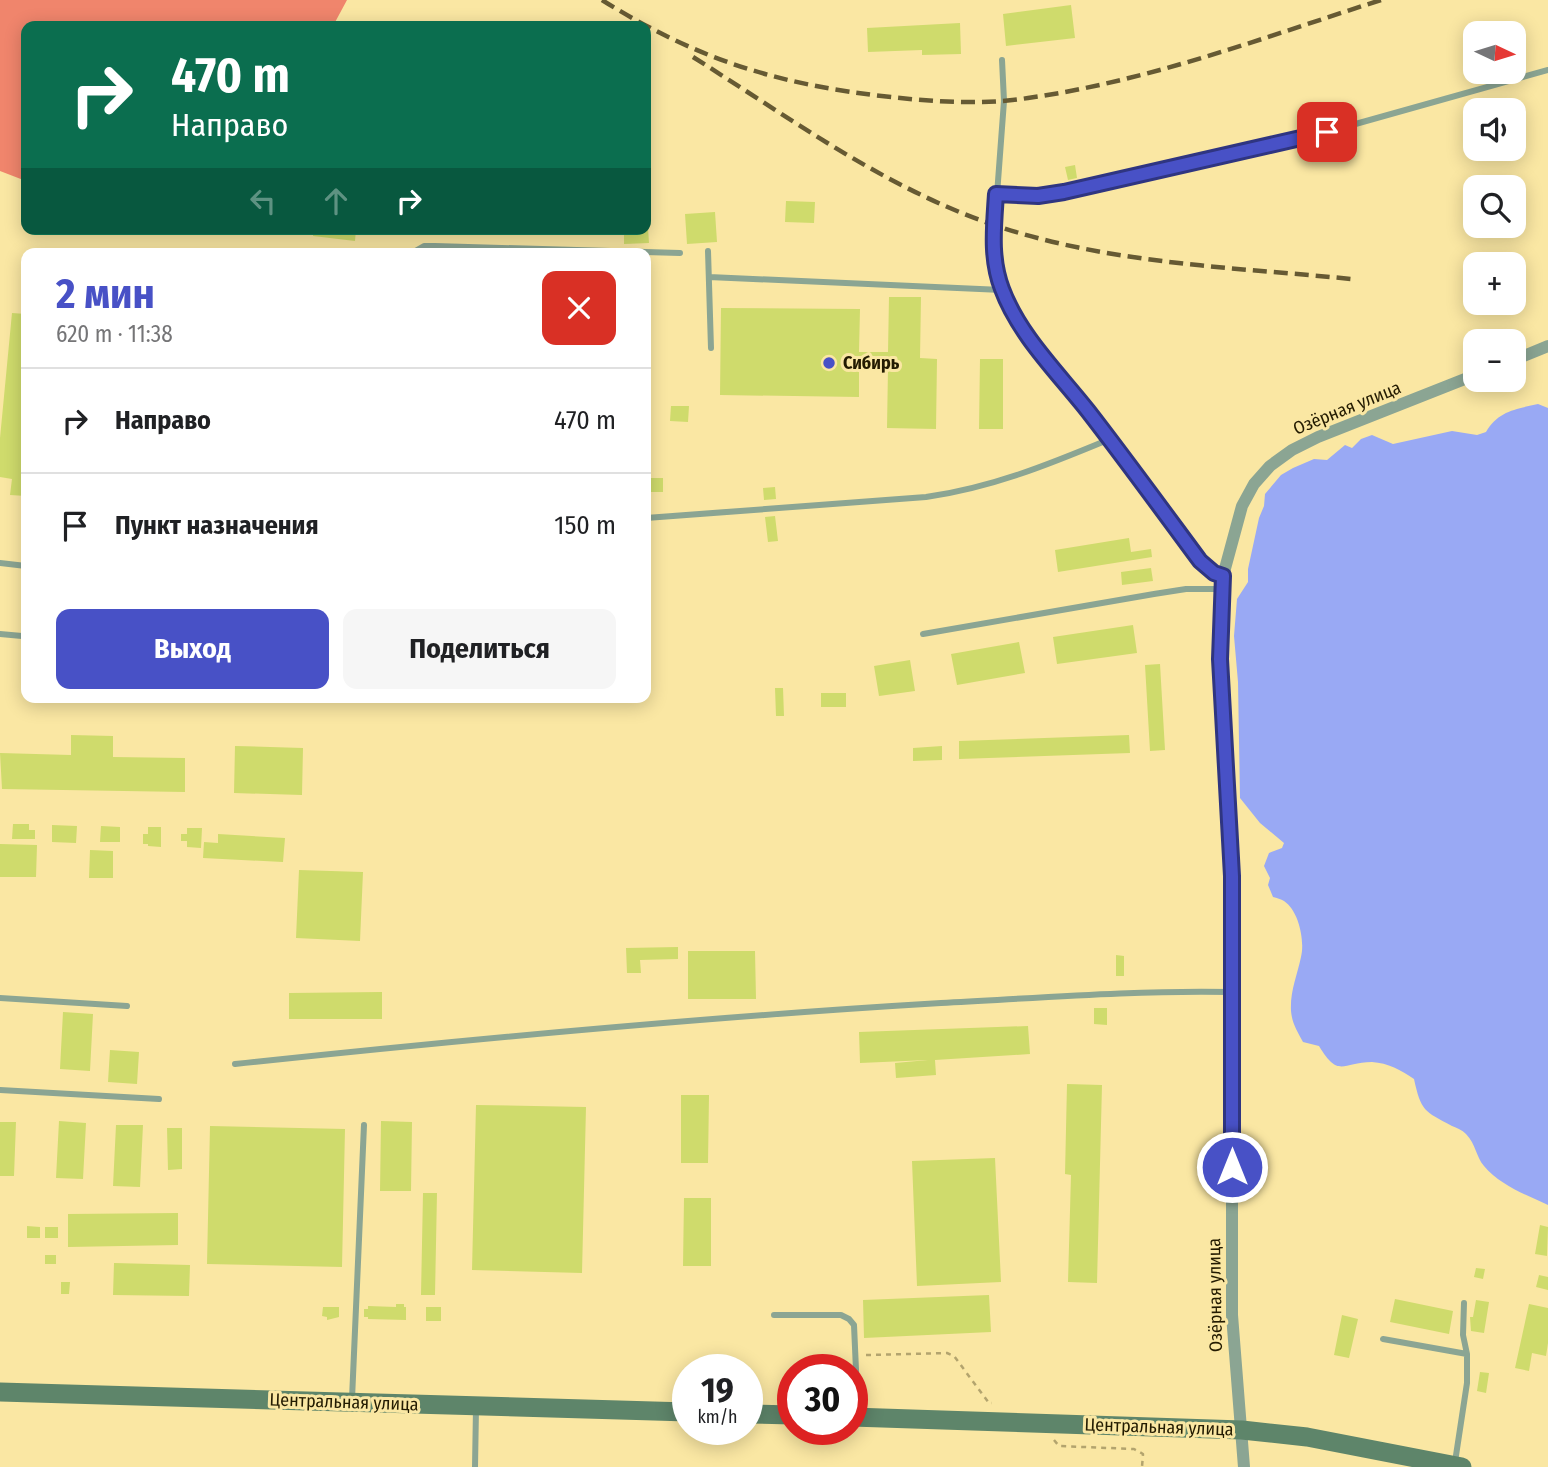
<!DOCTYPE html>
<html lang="ru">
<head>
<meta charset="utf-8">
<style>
	body { margin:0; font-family:"Fira Sans Condensed",sans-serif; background:#f6f6f6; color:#202124; height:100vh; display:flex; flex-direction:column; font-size:26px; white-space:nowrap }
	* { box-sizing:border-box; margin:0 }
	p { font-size:23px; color:#757577 }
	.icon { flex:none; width:38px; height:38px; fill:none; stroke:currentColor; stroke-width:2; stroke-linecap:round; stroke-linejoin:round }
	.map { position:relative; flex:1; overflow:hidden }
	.drawer { position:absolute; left:21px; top:248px; width:630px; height:455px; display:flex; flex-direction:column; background:#fff; border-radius:14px; box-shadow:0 4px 18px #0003 }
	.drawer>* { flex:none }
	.guide { position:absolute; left:21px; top:21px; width:630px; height:214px; border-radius:14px; box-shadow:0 4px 18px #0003; background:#0b6e4f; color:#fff; overflow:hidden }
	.needle { width:46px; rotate:94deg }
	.buttons { position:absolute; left:1463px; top:21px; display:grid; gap:14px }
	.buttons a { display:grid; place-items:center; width:63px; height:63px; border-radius:14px; background:#fff; box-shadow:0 4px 18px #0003; font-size:35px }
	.speed { position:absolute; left:672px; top:1354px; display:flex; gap:14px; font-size:35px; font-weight:700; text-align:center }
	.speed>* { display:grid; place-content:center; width:91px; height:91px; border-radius:50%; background:#fff; box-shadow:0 4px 18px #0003; line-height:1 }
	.speed small { font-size:18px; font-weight:400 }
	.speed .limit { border:10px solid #d22; background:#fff; color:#111 }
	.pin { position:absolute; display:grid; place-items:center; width:60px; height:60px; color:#fff; margin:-30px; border-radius:14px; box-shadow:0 4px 10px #0006 }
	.me { position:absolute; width:77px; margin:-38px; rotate:0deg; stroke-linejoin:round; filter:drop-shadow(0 0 5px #0008) }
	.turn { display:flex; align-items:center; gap:24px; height:147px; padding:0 35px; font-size:32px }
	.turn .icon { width:91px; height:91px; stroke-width:2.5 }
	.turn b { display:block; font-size:49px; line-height:60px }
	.lanes { display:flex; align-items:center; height:66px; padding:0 35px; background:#0003; justify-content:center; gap:35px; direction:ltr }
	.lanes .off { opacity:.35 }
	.round { display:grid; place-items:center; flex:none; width:74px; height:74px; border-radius:14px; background:#f6f6f6 }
	.headline { display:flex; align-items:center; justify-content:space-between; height:119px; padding:0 35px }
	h1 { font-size:42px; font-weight:700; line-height:52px; color:#4851c6 }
	.action { display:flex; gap:14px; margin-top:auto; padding:14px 35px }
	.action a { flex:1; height:80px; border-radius:14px; background:#4851c6; color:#fff; font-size:28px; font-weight:700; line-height:80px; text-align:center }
	.action a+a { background:#f6f6f6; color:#202124 }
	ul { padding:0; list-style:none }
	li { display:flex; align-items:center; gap:21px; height:105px; padding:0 35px; border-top:2px solid #e0e0e0 }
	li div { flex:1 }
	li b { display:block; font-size:26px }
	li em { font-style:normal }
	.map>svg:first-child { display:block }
	.forest { fill:#f0856c }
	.water { fill:#99a9f4 }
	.building { fill:#cfdb6c }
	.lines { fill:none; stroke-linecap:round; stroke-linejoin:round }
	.path { stroke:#b3a46e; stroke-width:2.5; stroke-dasharray:5 5; stroke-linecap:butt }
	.lane { stroke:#8ba593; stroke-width:6 }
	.street { stroke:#8ba593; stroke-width:12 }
	.secondary { stroke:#5e856a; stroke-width:19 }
	.rail { stroke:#665a33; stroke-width:4.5; stroke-dasharray:14 7; stroke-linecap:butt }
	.route-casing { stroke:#2f3581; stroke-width:18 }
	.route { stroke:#4851c6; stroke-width:12 }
	.poi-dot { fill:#4851c6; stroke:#fae7a3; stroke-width:2.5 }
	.labels { text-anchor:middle; stroke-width:6; stroke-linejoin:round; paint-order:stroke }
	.poi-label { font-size:18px; font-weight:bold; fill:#231b01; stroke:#fae7a3; text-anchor:start }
	.street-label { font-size:18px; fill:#231b01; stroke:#fae7a3 }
</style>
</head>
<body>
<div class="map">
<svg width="1548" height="1467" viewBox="0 0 1548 1467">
	<rect width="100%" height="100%" fill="#fae7a3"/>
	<!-- forest -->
	<path class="forest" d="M0,0H347L333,26H26V181L0,171Z"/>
	<!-- water -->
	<path class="water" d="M1538,404L1548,408V1205C1526,1195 1500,1185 1484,1166C1476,1157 1476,1144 1466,1134C1462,1130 1457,1128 1452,1126C1424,1111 1421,1111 1414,1079C1401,1070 1388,1063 1372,1062C1342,1062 1339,1079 1319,1046L1303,1042C1297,1031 1292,1023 1291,1011C1290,991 1297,976 1301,957C1305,941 1299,911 1284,901C1281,899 1277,898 1273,897L1268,885L1270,878L1264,866L1269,853L1282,848L1284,843L1260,823L1240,798L1238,682L1234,636L1237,599L1248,582V569L1259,518L1264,506L1265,494L1281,475L1293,468L1314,459L1327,460L1345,445L1352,448L1361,439L1372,435L1393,444L1452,431L1477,435L1486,432C1498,411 1516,409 1538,404Z"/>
	<!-- building -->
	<path class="building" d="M1071,5L1075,38L1006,46L1003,14Z
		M960,23L961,54L922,55V50L868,52L867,28Z
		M1075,165L1077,178L1068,180L1065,167Z
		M786,201L815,202L814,223L785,222Z
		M715,212L717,242L687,244L685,214Z
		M646,228H648L649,243L624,244V230Z
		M314,229H356L355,241L313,236Z
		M889,297H921L920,358L937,359L936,429L887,428L888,368L859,367V397L720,395L721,308L860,309L859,352H888Z
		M12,313L26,314V496L10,495L12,479L0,477V438Z
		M980,359H1003V429H979Z
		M671,406H689L688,422L670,421Z
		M646,478H663V492H646Z
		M775,487L776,499L764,500L763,488Z
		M775,516L778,541L768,542L765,517Z
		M1129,538L1131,552L1151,549L1152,557L1058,572L1055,550Z
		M1151,568L1153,581L1122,585L1121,572Z
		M1133,625L1137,653L1057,664L1053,637Z
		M1019,642L1025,673L957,685L951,654Z
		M910,660L915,691L879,696L874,666Z
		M1160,664L1165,750L1150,751L1145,665Z
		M775,688H783L784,716H776Z
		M821,693H846V707H821Z
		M71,735L113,736V757L185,758V792L2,789L0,753L71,755Z
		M1129,735L1130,753L959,759V741Z
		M235,746L303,748L302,795L234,793Z
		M942,746V760L913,761V748Z
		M13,824H29V830H35V839H12Z
		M52,825L77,826L76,843L52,842Z
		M101,826L120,827V842H100Z
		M148,827H161V847L148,846V844H143V834H148Z
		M187,828H202L201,848L187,847V841H181V834H187Z
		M218,834L285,838L283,862L203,858L204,842L218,843Z
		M0,844L37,845L36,877H0Z
		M90,850L113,851V878H89Z
		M299,870L363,872L360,941L296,938Z
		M678,947V959L640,960L641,973H627L626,948Z
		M688,951H755L756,999H688Z
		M1116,955L1124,956V976H1116Z
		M382,992V1019H289V993Z
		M1094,1008H1107V1025L1094,1024Z
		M63,1012L93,1014L90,1071L60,1069Z
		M1028,1026L1030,1054L935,1060L936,1075L896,1078L895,1063L928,1060L860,1063L859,1032Z
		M110,1050L139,1052L137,1084L108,1082Z
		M1067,1084L1102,1085L1097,1283L1068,1282L1071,1175L1065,1174Z
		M681,1095H709L708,1163H681Z
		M476,1105L586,1107L582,1273L472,1270Z
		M59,1121L86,1123L83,1179L56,1178Z
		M381,1121L412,1122L411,1191H380Z
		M0,1122H16L14,1176H0Z
		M116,1125H143L140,1187L113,1186Z
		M210,1126L345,1129L342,1267L207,1264Z
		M167,1128H182V1169L168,1170Z
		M995,1158L1001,1282L917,1286L912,1161Z
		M423,1193H437L435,1295H421Z
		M684,1198H711V1266H683Z
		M178,1213V1245L68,1247V1214Z
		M1540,1225L1548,1227L1547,1256L1535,1254Z
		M27,1226L40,1227V1238H27Z
		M45,1227H58V1238H45Z
		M45,1255H56V1264H45Z
		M114,1263L190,1265L189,1296L113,1295Z
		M1476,1268L1485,1269L1483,1279L1474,1277Z
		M1539,1275L1548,1277V1290L1536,1287Z
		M61,1282H70L69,1294H61Z
		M989,1295L991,1332L864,1338L863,1300Z
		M1395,1299L1453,1311L1449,1334L1390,1322Z
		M1476,1300L1489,1302L1484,1333L1471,1331L1470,1317H1473Z
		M396,1304H404V1307H406V1320L368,1319V1317H364V1309H368V1306L396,1307Z
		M1529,1304L1548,1308V1343L1546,1356L1532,1353L1529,1371L1515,1368Z
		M323,1307H339V1317L327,1320V1317L322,1316Z
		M426,1307H441V1321H426Z
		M1342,1315L1358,1319L1349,1358L1334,1355Z
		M1480,1372L1489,1373L1486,1393L1477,1391Z"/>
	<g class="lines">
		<!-- path -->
		<path class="path" d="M866,1355L947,1353L954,1356L989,1403H992
			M1054,1440L1059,1446L1134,1449L1143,1454L1142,1467"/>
		<!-- lane -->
		<path class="lane" d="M1002,60L1004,101L993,248C999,320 1064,381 1108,437C1140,477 1170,519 1201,561L1214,573L1223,576
			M996,193L1038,196L1064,192L1327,132L1548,70
			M708,251L711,348
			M410,254L424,246H435L680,253
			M709,277L1002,290
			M646,518L926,497C991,488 1050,464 1110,439
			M0,563L26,566
			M0,634L22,636
			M923,634L1154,594L1186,589H1222
			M0,998L127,1006
			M235,1064C470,1039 705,1017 941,1003C1038,998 1135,990 1232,992
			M0,1090L159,1099
			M1464,1303L1463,1335L1467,1354
			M774,1315H841L849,1319L854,1325L858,1415
			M1383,1339L1467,1354V1383L1455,1462
			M352,1399L364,1125
			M475,1467L476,1408"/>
		<!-- street -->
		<path class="street" d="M1514,360L1548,346
			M1244,1467L1232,1315V876L1220,659L1223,576L1242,506L1254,484L1270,466L1292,450L1318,437L1475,375"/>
		<!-- secondary -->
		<path class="secondary" d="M0,1392L688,1412
			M747,1414L793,1415
			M852,1417L1242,1430L1307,1437L1462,1467"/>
		<!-- rail -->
		<path class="rail" d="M602,0C698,60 779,85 891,97C936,102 983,105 1028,98C1149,81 1265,37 1381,0
			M693,57C790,118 885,188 994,225C1109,264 1232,267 1351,279"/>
	</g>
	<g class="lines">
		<!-- route casing -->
		<g class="route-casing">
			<path id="route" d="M1232,1167V876L1220,659L1223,576L1214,573L1200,561C1163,511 1126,460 1088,411C1058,373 1019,335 1002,289C990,258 994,226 996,194L1038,196L1064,192L1327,132"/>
		</g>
		<!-- route -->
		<use href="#route" class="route"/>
	</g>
	<!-- markers -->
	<circle class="poi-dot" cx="829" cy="363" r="7"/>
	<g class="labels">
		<!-- poi labels -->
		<g class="poi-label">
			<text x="843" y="369">Сибирь</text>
		</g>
		<!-- street labels -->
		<g class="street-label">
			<text transform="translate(1347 408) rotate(-22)" y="6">Озёрная улица</text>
			<text transform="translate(1215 1295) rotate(-91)" y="6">Озёрная улица</text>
			<text transform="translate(344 1402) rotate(2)" y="6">Центральная улица</text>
			<text transform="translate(1159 1427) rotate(2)" y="6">Центральная улица</text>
		</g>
	</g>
</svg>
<div class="buttons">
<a><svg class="needle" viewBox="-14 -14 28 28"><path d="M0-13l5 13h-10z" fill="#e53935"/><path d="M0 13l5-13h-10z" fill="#757577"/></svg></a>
<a><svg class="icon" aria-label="sound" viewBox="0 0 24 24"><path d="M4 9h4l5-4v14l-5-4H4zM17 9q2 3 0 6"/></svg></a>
<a><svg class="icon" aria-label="search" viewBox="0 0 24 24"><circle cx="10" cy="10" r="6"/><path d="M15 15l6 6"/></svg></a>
<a>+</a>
<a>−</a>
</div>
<div class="speed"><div>19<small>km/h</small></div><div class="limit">30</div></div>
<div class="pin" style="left:1327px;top:132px;background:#d93025"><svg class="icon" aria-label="arrive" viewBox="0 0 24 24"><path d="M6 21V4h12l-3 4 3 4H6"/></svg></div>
<svg class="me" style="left:1232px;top:1167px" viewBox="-20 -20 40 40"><circle r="17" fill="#4851c6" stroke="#fff" stroke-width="3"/><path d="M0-11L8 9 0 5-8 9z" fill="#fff"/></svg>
<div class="guide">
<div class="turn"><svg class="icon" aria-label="right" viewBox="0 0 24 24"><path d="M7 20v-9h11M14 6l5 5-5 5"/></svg><div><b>470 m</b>Направо</div></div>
<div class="lanes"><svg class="icon off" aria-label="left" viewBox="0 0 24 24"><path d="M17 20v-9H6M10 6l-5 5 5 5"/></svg><svg class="icon off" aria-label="ahead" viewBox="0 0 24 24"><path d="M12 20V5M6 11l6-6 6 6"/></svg><svg class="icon" aria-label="right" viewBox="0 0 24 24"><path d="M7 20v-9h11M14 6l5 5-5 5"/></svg></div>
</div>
<section class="drawer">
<div class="headline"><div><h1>2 мин</h1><p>620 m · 11:38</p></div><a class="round" style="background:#d93025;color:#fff"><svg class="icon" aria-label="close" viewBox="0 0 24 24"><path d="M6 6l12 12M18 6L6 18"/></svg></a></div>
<ul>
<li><svg class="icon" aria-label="right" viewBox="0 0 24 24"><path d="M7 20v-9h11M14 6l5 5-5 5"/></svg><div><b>Направо</b></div><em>470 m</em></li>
<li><svg class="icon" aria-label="arrive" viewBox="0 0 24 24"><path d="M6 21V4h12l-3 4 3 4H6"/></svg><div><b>Пункт назначения</b></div><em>150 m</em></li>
</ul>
<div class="action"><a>Выход</a><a>Поделиться</a></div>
</section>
</div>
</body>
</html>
